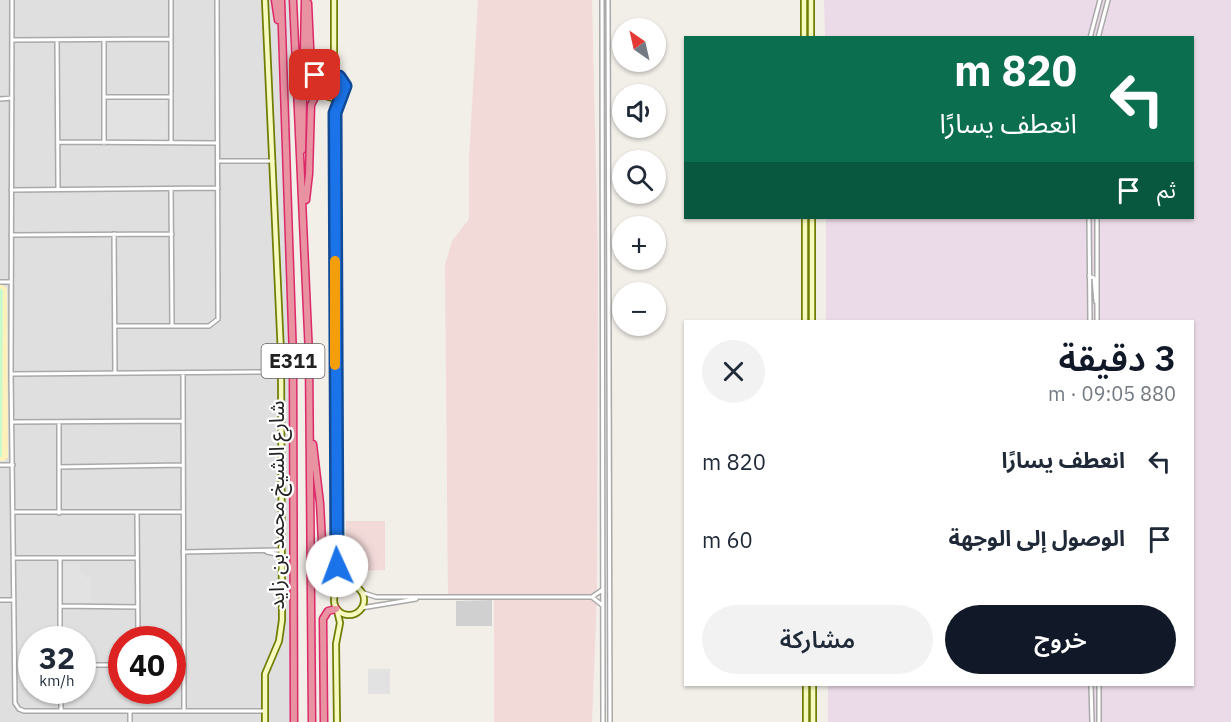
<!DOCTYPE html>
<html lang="ar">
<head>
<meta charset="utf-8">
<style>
	body { margin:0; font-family:"IBM Plex Sans","Noto Sans Arabic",sans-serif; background:#f2f2f3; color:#1f2937; direction:rtl; height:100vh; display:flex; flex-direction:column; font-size:22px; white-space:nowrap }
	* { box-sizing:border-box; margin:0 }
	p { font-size:20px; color:#747a83 }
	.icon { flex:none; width:33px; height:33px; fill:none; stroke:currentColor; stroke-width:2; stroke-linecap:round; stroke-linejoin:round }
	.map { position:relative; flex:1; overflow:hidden; direction:ltr }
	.drawer { position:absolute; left:684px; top:320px; width:510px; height:366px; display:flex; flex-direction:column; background:#fff; border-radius:0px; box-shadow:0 2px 4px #0004; direction:rtl }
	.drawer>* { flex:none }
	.hud { position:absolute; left:684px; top:36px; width:510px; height:183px; border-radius:0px; box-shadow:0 2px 4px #0004; direction:rtl; background:#0b6e4f; color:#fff; overflow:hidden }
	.needle { width:39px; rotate:326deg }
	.fabs { position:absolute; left:612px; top:18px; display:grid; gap:12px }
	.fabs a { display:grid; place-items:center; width:54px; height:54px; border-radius:50%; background:#fff; box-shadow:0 2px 4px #0004; font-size:30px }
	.speed { position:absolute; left:18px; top:626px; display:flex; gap:12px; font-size:30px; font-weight:700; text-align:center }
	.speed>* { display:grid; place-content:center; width:78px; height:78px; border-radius:50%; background:#fff; box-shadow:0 2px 4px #0004; line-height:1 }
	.speed small { font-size:15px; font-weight:400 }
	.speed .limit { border:9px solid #d22; background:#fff; color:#111 }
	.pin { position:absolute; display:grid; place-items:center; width:51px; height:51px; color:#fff; margin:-26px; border-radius:12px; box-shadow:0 3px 9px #0006 }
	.me { position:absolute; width:66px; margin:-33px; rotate:358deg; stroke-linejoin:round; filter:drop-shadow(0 0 4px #0008) }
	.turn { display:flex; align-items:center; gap:21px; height:126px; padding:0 18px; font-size:27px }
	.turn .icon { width:78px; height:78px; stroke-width:2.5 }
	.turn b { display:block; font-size:42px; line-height:51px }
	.then { display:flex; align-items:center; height:57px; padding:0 18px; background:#0003; gap:12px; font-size:22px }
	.round { display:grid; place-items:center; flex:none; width:63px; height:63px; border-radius:32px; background:#f2f2f3 }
	.overview { display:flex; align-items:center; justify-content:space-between; height:102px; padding:0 18px }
	h1 { font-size:36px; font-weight:600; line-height:45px; color:#111827 }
	.button { display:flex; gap:12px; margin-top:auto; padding:12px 18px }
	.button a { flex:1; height:69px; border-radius:36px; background:#111827; color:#fff; font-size:24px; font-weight:600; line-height:69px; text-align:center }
	.button a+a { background:#f2f2f3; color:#1f2937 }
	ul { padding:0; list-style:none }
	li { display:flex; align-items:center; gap:18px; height:78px; padding:0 18px }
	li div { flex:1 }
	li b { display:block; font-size:22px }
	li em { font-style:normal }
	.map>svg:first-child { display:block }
	.residential { fill:#e0dfdf; fill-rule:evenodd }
	.commercial { fill:#f2dad9 }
	.industrial { fill:#ebdbe8 }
	.religious { fill:#d0d0d0 }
	.sand { fill:#fff1ba }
	.park { fill:#c8facc }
	.parking { fill:#e2e2e2 }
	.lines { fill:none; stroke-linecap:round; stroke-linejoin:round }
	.street-casing { stroke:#a9a9a9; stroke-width:6 }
	.secondary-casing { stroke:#707d05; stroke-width:8 }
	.highway-casing { stroke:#dc2a67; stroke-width:9 }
	.street { stroke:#fff; stroke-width:3 }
	.secondary { stroke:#f7fabf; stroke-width:4.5 }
	.highway { stroke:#e892a2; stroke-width:6 }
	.route-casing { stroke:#114b97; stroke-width:15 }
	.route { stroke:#1a73e8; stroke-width:10 }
	.slow { stroke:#f59e0b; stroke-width:10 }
	.labels { text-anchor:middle; stroke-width:4.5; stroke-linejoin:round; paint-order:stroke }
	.shield { fill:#fff; stroke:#646464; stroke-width:1.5 }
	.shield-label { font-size:20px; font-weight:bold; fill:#222 }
	.street-label { font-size:21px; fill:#222; stroke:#fff }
</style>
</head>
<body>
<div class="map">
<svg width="1231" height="722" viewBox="0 0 1231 722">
	<rect width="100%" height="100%" fill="#f2efe9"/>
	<!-- residential -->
	<path class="residential" d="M0,0H290L294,722H0ZM32,639H82V690H32ZM122,639H172V690H122Z"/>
	<!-- commercial -->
	<path class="commercial" d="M478,0H592L598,256L597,597L592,722H494V599H448L445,265L452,241L469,219V158Z
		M346,521H385V570L356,571L346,562Z"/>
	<!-- industrial -->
	<path class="industrial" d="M824,0H1231V722H828V684H1192V321H826V218H1192V38L825,37Z"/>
	<!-- religious -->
	<path class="religious" d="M492,600V626H456V601Z"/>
	<!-- sand -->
	<path class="sand" d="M0,284L7,288L8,457L4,461H0Z"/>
	<!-- park -->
	<path class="park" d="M0,288L3,290L2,457H0Z"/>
	<!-- parking -->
	<path class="parking" d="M166,97L167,139L108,140V99Z
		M68,564H79V571L86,578L91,577V603H66L62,599V567Z
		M368,669H390V694H368Z"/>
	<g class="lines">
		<!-- street casing -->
		<g class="street-casing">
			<path id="street" d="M12,0L11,374L15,703L19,709L24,711H265
				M171,0V142
				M602,0L603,722
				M608,0L610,722
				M1090,38L1100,0
				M1098,38L1108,0
				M12,40L171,39
				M57,40L58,189
				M104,97H171
				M0,99L12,98
				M58,142L217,143
				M104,143V40
				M218,161H273
				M171,189L172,326
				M11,190L218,188
				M1089,218L1090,321
				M1097,218V321
				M114,234L115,373
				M11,235L172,234
				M1089,276L1094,278L1096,302
				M0,282H11
				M115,326H209L218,319L217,0
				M183,373L184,711
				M267,373L281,375
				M11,374L265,372L281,370
				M12,422L183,421
				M59,422V513
				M0,465H13
				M59,467L183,465
				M14,512H183
				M137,512L138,639
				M183,552L282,550
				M267,552L281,555
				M14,558H137
				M60,558V639
				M361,592L376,597H592L602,590
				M592,597L602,605
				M0,600H13
				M60,606L137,607
				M361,608L416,599
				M82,665H122
				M172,665H184
				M1091,684L1092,722
				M1099,684V722
				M61,690V711
				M130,722V711"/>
		</g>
		<!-- secondary casing -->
		<g class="secondary-casing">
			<path id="secondary" d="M804,0V38
				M811,0V38
				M322 87a11 11 0 1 1 22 0a11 11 0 1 1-22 0Z
				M328,77L334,66V0
				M805,218V321
				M812,218V321
				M336,535L335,113L341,96
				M336,555L341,579V588
				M341,573L354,586
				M334 600a15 15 0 1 1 30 0a15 15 0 1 1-30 0Z
				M806,684V722
				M813,684V722
				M265,722V674L279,641L282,620L281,354L265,0
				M337,722L336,644L340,623L337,610"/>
		</g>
		<!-- highway casing -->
		<g class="highway-casing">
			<path id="highway" d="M275,0L278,20
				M281,0L293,358L294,722
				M293,0L309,355L312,722
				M308,3L311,68L318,77L327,78
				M302,150L305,0
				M306,200L309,174L311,105L315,97L324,93
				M313,444L320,503L324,581L329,589L337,591
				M324,562L327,566L333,562L336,532
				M324,722L323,619L328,611L336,609"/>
		</g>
		<!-- street -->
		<use href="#street" class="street"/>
		<!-- secondary -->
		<use href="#secondary" class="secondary"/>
		<!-- highway -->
		<use href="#highway" class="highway"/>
	</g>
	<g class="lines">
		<!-- route casing -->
		<g class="route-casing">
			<path id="route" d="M315,75L322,78L339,77L345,86L335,113L337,566"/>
		</g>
		<!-- route -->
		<use href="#route" class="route"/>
		<!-- slow -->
		<path class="slow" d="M335,261V365"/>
	</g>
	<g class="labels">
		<!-- shield labels -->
		<rect class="shield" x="261.5" y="344" width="63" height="34" rx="4.5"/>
		<g class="shield-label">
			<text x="293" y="368">E311</text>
		</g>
		<!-- street labels -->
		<g class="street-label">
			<text transform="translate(277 505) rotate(-90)" y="7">شارع الشيخ محمد بن زايد</text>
		</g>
	</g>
</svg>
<div class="fabs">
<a><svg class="needle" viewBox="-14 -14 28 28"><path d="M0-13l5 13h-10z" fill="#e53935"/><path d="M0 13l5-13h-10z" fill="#747a83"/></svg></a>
<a><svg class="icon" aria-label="sound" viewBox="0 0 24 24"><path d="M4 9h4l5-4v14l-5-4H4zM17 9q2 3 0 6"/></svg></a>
<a><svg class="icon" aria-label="search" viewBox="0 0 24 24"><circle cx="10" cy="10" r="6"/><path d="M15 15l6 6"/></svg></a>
<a>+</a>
<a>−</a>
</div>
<div class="speed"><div>32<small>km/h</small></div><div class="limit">40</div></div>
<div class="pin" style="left:315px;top:75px;background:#d93025"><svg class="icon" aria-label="arrive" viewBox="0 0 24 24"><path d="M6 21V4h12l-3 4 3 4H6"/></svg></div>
<svg class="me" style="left:337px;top:566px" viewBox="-20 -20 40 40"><circle r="19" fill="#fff"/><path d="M0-13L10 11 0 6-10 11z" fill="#1a73e8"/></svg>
<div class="hud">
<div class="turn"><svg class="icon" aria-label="left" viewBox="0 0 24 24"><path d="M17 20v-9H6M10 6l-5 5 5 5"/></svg><div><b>820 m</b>انعطف يسارًا</div></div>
<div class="then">ثم<svg class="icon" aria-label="arrive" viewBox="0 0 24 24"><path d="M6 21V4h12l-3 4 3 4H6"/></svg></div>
</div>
<section class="drawer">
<div class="overview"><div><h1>3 دقيقة</h1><p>880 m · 09:05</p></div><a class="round"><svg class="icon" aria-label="close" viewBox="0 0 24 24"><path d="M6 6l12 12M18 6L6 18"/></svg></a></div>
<ul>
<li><svg class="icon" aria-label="left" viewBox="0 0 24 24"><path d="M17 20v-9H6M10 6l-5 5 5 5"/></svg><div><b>انعطف يسارًا</b></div><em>820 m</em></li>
<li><svg class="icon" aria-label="arrive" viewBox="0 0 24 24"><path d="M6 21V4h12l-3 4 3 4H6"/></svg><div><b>الوصول إلى الوجهة</b></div><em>60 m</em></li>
</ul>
<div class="button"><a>خروج</a><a>مشاركة</a></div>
</section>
</div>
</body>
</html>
